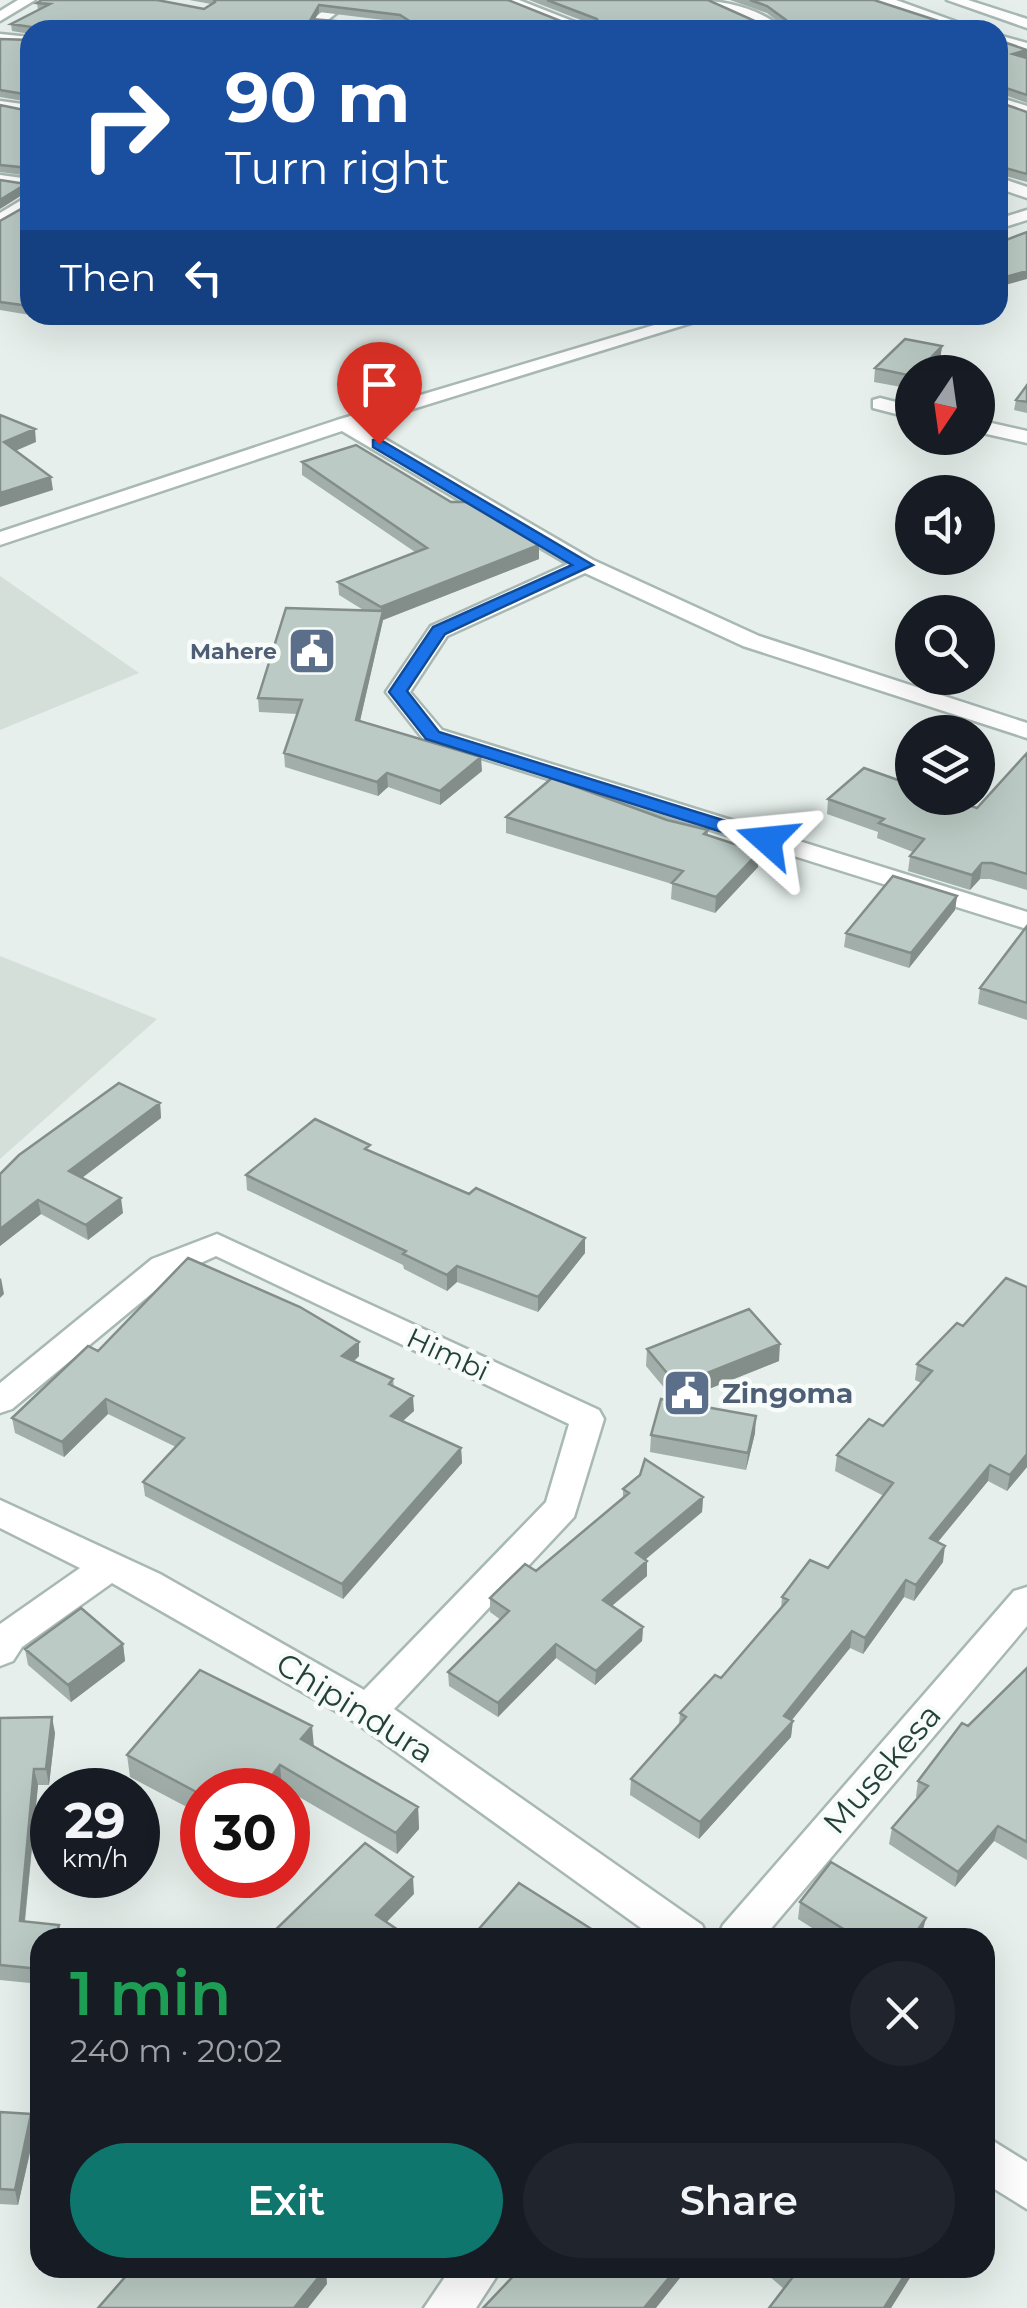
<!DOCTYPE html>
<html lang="en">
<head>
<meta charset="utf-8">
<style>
	body { margin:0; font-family:Montserrat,sans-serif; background:#20242c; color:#f1f3f6; height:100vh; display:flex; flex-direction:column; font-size:38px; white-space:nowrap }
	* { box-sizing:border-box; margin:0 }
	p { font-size:32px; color:#9ea1a6 }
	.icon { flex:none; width:55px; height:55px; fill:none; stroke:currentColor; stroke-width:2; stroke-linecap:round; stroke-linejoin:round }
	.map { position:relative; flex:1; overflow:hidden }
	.details { position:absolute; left:30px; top:1928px; width:965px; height:350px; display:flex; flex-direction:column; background:#171b24; border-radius:30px; box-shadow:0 10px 40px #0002 }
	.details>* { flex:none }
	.banner { position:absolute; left:20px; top:20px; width:988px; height:305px; border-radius:30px; box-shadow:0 10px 40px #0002; background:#1a4fa0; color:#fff; overflow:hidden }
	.needle { width:65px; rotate:193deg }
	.tools { position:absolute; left:895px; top:355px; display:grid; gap:20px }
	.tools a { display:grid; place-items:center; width:100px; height:100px; border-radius:50%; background:#171b24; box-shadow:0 10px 40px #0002; font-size:50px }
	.speed { position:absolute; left:30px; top:1768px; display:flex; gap:20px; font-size:50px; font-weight:700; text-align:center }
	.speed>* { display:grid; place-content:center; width:130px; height:130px; border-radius:50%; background:#171b24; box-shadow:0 10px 40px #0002; line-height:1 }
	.speed small { font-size:25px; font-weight:400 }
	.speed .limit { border:15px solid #d22; background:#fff; color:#111 }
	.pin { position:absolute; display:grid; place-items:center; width:85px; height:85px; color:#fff; margin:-102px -42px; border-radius:50% 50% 50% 0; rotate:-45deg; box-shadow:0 0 10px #0007 }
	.pin .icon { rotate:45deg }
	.me { position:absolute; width:110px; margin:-55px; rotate:288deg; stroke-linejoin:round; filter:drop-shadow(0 0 8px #0008) }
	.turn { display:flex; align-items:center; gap:35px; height:210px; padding:0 40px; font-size:45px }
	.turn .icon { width:130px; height:130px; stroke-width:2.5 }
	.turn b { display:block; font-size:70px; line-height:85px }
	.then { display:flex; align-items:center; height:95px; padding:0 40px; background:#0003; gap:20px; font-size:38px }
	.round { display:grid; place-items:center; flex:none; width:105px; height:105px; border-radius:52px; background:#20242c }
	.summary { display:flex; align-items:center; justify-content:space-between; height:170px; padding:0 40px }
	h1 { font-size:60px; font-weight:600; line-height:75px; color:#1e9e55 }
	.button { display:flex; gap:20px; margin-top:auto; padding:20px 40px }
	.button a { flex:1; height:115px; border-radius:60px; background:#0f766e; color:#fff; font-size:40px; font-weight:600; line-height:115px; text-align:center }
	.button a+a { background:#20242c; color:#f1f3f6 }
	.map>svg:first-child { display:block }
	.built { fill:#d4dfda }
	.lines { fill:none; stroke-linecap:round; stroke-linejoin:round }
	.minor-casing { stroke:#a8b8b2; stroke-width:5 }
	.tertiary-casing { stroke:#a8b8b2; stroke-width:5 }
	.minor { fill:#fff; fill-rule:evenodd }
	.tertiary { fill:#fff; fill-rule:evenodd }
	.wall { fill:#a1aea9; fill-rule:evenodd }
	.shaded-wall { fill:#838d89 }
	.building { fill:#bbcac4; stroke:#838d89; stroke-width:2.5; fill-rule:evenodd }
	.route { fill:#1a73e8; stroke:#114b97; stroke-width:2.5 }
	.labels { text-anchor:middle; stroke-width:9; stroke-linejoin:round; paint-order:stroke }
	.far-service-label { font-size:22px; font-weight:bold; fill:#4e5e75; stroke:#f7fbf9; text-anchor:end }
	.street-label { font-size:28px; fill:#24423a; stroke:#f7fbf9 }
	.service-label { font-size:28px; font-weight:bold; fill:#4e5e75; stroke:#f7fbf9; text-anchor:start }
	.near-street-label { font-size:32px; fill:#24423a; stroke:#f7fbf9 }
</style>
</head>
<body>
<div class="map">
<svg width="1027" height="2308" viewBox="0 0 1027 2308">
	<rect width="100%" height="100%" fill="#e6efeb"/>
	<!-- built -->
	<path class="built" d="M0,576L139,673L0,730Z
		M0,956L157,1019L0,1159Z"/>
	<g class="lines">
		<!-- minor casing -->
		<g class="minor-casing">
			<path id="minor" d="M18,0H35L0,21V11Z
				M337,0H353L315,30H299Z
				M499,0H519L595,30H574Z
				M694,0C722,0 764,9 783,30H767Z
				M875,0H896L979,30H958Z
				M0,34L30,37V45L0,42Z
				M998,35L1027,43V52L998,44Z
				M998,97L1027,106V116L998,107Z
				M0,101L30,105V115L0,111Z
				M0,175L30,179V189L0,185Z
				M998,177L1027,187V198L998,188Z
				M30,195V208L0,226V213Z
				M1027,210V220L998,229V219Z
				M688,315H717L361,425L593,560L759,636L1027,723V738L743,646L585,573L447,636L410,692L442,730L1027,912V929L424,740L386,692L431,626L568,564L342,431L0,545V532L337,420Z
				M880,398L912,406V418L873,408V400Z
				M978,420L1027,431V443L978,432Z
				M217,1234L599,1410L604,1419L574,1517L394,1709L702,1925L708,1938H655L355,1722L112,1583L22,1647L13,1661L0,1666V1624L80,1568L0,1528V1500L160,1574L364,1690L546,1502L569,1424L216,1256L174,1275L12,1409L0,1413V1383L152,1259Z
				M1027,1587V1626L763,1938H717L723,1925L1014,1591Z
				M985,2136L1027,2162V2209L985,2183Z
				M451,2268H502L476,2308H424Z"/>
		</g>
		<!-- tertiary casing -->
		<g class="tertiary-casing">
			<path id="tertiary" d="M947,0H968L1027,19V28Z"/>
		</g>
		<!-- minor -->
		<use href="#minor" class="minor"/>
		<!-- tertiary -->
		<use href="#tertiary" class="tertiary"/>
	</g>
	<!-- wall -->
	<path class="wall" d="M189,0H508L573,26L591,24L529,0H708L766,26H783L767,13L730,0H719H874L966,30H30V34L12,31L11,24L38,10L37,3L204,9L211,4ZM319,12L400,22L407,27L315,19Z
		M0,39L30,40V102L0,97V99Z
		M998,40L1027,57L1025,58H1027V103L999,93Z
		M998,102L1027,112V182L998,174Z
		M30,104V176L0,172V105L29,111Z
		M30,204V315L0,310V221Z
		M942,346L940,360L912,372V389L874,382L875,368Z
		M1027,385V413L1014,410L1016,400Z
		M302,462L451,502L539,545V559L383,620L360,721L482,771L440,805L388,787L378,796L285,767L284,753L297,714L259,712L258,698L365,611L339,595L338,582L415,552L302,475Z
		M1027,753V890L990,879H980L970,890L908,871L910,856L913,852L877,838L878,832L827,814L828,799L977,808Z
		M506,817L667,820L708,830V836L759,852L758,867L715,913L671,899L672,884L506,833Z
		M957,896L955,910L909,968L844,947L846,933Z
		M1027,926V1020L978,1004L980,988Z
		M160,1103L161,1118L82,1178L123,1213L88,1240L41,1214L0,1246V1174Z
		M370,1151L469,1194L585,1238V1253L538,1312L457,1282L447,1291L404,1269L403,1265L247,1190L246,1175Z
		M1027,1287V1467L1007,1491L988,1481L938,1542L943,1562L914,1601L904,1597L863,1654L850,1648L792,1720L791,1737L699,1839L630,1795L631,1779L679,1725L680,1713L721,1678L781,1609L782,1597L828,1568L884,1496L835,1471L837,1455L883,1426L921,1383L915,1380L917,1364L963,1326Z
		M647,1349L779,1361L676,1402L755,1433L746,1470L650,1452L651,1435L676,1402L646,1366Z
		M98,1351L359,1356L354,1361L393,1379L394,1386L414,1411L402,1421L461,1448L462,1463L343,1599L145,1496L143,1482L176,1447L108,1414L64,1457L15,1433L12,1418Z
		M623,1489L703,1497L702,1512L645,1560L647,1561V1576L612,1606L643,1627L642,1641L595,1685L556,1658L498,1717L449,1686L448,1672L501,1620L490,1612V1598L536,1571L623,1499Z
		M123,1644L125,1661L71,1702L28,1665L25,1649Z
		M1027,1668V1860L994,1841L955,1887L889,1844L892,1828L918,1798L916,1797L918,1781L968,1726Z
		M0,1718L55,1733L49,1785H38L25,1922L59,1925L61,1938H40V1984L0,1980Z
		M314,1747L418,1807L419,1829L397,1854L282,1787L280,1790H202V1815L130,1777L127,1755Z
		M800,1902L923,1935L921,1938H828L798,1919Z
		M0,2112L31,2114L35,2130L18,2205L0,2204Z
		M760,2268H916L891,2308H769L784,2289Z"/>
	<!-- shaded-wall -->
	<path class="shaded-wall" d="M319,5V12L311,26V19Z
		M1027,50V57L1012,61L1013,54Z
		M26,184L27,192L0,209V200Z
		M1027,271V279L998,287V279Z
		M942,346L940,360L928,372H917Z
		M35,429L36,442L6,455L4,442Z
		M51,477L53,490L0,507V493Z
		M539,545V559L383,620L357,734L356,720L381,616V607Z
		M481,757L482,771L440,805V791Z
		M387,773L388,787L378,796L377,782Z
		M759,852L758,867L715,913L716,897Z
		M982,863L980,879L970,890L972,875Z
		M957,896L955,910L909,968L911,953Z
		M160,1103L161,1118L71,1186L69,1171Z
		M121,1198L123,1213L88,1240L86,1225Z
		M38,1200L41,1214L0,1246V1229Z
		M585,1238V1253L538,1312V1297Z
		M457,1266V1282L447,1291V1275Z
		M1,1278L4,1294L0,1298V1279Z
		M359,1342V1356L343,1371L342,1356Z
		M780,1344L779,1361L676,1402L677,1385Z
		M413,1396L414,1411L392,1431L391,1416Z
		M106,1399L108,1414L64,1457L62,1442Z
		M756,1416L755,1433L746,1470L748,1453Z
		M461,1448L462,1463L343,1599L342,1584Z
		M1027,1454V1467L1007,1491L1010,1475Z
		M990,1465L988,1481L927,1555L930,1538Z
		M703,1497L702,1512L635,1568L636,1553Z
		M945,1546L943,1562L914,1601L916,1585Z
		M647,1561V1576L602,1614L603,1600Z
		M906,1580L904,1597L863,1654L865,1638Z
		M643,1627L642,1641L595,1685L596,1671Z
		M852,1631L850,1648L782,1732L784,1716Z
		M123,1644L125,1661L71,1702L68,1685Z
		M556,1644V1658L498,1717V1703Z
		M52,1717L55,1733L49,1785L46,1769Z
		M793,1721L791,1737L699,1839L700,1822Z
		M312,1726L314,1747L301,1739Z
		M280,1765L282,1787L280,1790H261Z
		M34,1769L38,1785L23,1937L20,1921Z
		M418,1807L419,1829L397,1854L396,1833Z
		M998,1826L994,1841L955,1887L958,1872Z
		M413,1877L414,1894L377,1932L376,1915Z
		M926,1918L921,1938H912Z
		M31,2114L35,2130L18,2205L15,2190Z
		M326,2268L327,2284L308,2308H294Z
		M677,2268H688L656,2308H644Z
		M909,2268H916L891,2308H884Z"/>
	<!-- building -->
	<path class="building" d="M42,0H157L204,9L215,2L214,0H508L573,26L599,24L597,19L547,0H708L766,26L786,25V20L767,6L750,0H874L966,30H32V27L11,24L50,4L37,3ZM319,5L400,15L411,22L407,27L311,19Z
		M0,39L30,40V95L0,90Z
		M998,40L1027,50L1013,54L1027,58V95L1000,86L998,88Z
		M998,102L1027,112V174L998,166Z
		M30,104V168L0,165V105L29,111Z
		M0,180L26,184L0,200Z
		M30,204V306L0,302V221Z
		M1027,232V271L998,279V243Z
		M905,339L942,346L917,372H912V376L875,368Z
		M1027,385V402L1016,400Z
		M0,415L35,429L4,442L51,477L0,493Z
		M356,445L451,502H474L539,545L381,607L338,582L427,548L302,462Z
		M286,608L383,611L356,720L481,757L440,791L387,773L377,782L284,753L302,700L258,698Z
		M1027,753V874L992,863H982L972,875L910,856L924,839L879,823L884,819L828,799L864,768L912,785V798H948L977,808Z
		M552,778L667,820L708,830L704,834L759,852L716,897L672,883L683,871L506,817Z
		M893,876L957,896L911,953L846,933Z
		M1027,926V1003L980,988Z
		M119,1083L160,1103L69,1171L121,1198L86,1225L38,1200L0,1229V1174L19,1155Z
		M315,1119L370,1145L365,1149L469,1194L476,1188L585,1238L538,1297L457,1266L447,1275L403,1254L406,1251L246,1175Z
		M188,1258L300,1307L359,1342L342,1356L393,1379L389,1384L413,1396L391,1416L461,1448L342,1584L143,1482L184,1438L106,1399L62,1442L12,1418L88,1346L98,1351Z
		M1006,1278L1027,1287V1454L1010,1475L990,1465L930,1538L945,1546L916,1585L906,1580L865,1638L852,1631L784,1716L793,1721L700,1822L631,1779L686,1717L680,1713L715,1675L721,1678L788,1600L782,1597L810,1560L828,1568L893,1483L837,1455L869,1419L883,1426L932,1371L917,1364L957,1323L963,1326Z
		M749,1309L780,1344L677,1385L647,1349Z
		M661,1399L756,1416L748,1453L651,1435Z
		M645,1459L703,1497L636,1553L647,1561L603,1600L643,1627L596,1671L556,1644L498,1703L448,1672L509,1611L490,1598L525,1564L536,1571L629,1493L623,1489L640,1475Z
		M81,1608L123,1644L68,1685L25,1649Z
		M1027,1668V1842L998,1826L958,1872L892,1828L928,1786L918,1781L962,1723L968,1726Z
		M200,1670L312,1726L301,1739L418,1807L396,1833L280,1765L261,1790H202V1795L127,1755Z
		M52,1717L46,1769H34L20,1921L59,1925L55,1938H40V1969L0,1965V1718Z
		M365,1843L413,1877L376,1915L410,1938H267Z
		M831,1862L926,1918L912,1938H858L800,1902Z
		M519,1883L593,1930L587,1938H471Z
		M0,2112L31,2114L15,2190L0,2189Z
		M133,2268H326L294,2308H98Z
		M521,2268H677L644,2308H483Z
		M780,2268H909L884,2308H769L792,2278Z"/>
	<!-- route -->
	<path class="route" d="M379,439L593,565L445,634L407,691L439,732L774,836V844H760L426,739L389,692L433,627L572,565L373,447V440Z"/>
	<!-- icons -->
	<defs>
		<g id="civic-square" transform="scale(2.5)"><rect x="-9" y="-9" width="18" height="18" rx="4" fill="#5c6f8a" stroke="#f7fbf9"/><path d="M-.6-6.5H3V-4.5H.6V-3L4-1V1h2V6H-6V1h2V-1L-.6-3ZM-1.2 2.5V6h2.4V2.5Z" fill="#fff"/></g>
	</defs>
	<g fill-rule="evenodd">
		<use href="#civic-square" x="312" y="651"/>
		<use href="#civic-square" x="687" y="1393"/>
	</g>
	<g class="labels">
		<!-- far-service labels -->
		<g class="far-service-label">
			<text x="277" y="659">Mahere</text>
		</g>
		<!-- street labels -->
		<g class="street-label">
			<text transform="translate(448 1354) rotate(25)" y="10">Himbi</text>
		</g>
		<!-- service labels -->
		<g class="service-label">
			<text x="722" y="1403">Zingoma</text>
		</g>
		<!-- near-street labels -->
		<g class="near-street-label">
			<text transform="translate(355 1708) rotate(32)" y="11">Chipindura</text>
			<text transform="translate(882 1769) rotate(-49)" y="11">Musekesa</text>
		</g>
	</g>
</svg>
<div class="tools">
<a><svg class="needle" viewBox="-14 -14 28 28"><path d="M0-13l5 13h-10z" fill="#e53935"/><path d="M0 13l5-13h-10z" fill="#9ea1a6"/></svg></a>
<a><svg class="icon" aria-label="sound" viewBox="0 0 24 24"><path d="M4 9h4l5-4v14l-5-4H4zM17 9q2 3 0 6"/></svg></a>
<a><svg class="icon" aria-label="search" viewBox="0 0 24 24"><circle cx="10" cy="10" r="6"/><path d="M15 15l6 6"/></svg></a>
<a><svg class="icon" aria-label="layers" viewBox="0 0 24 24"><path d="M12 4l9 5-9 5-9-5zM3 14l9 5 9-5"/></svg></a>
</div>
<div class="speed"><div>29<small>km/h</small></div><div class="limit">30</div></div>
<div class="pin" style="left:379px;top:444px;background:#d93025"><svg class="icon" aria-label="arrive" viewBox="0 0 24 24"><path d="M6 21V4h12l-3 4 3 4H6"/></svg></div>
<svg class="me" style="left:767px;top:840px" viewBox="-20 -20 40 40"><path d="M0-17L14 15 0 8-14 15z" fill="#1a73e8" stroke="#fff" stroke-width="4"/></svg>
<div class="banner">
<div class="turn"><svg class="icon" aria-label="right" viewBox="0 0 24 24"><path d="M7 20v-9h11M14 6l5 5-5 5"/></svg><div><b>90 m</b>Turn right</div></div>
<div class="then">Then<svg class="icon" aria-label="left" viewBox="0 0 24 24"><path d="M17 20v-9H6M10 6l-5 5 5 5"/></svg></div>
</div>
<section class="details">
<div class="summary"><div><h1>1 min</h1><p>240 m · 20:02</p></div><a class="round"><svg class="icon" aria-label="close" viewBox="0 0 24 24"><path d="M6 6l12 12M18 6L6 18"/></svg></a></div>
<div class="button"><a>Exit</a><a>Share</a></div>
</section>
</div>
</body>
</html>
